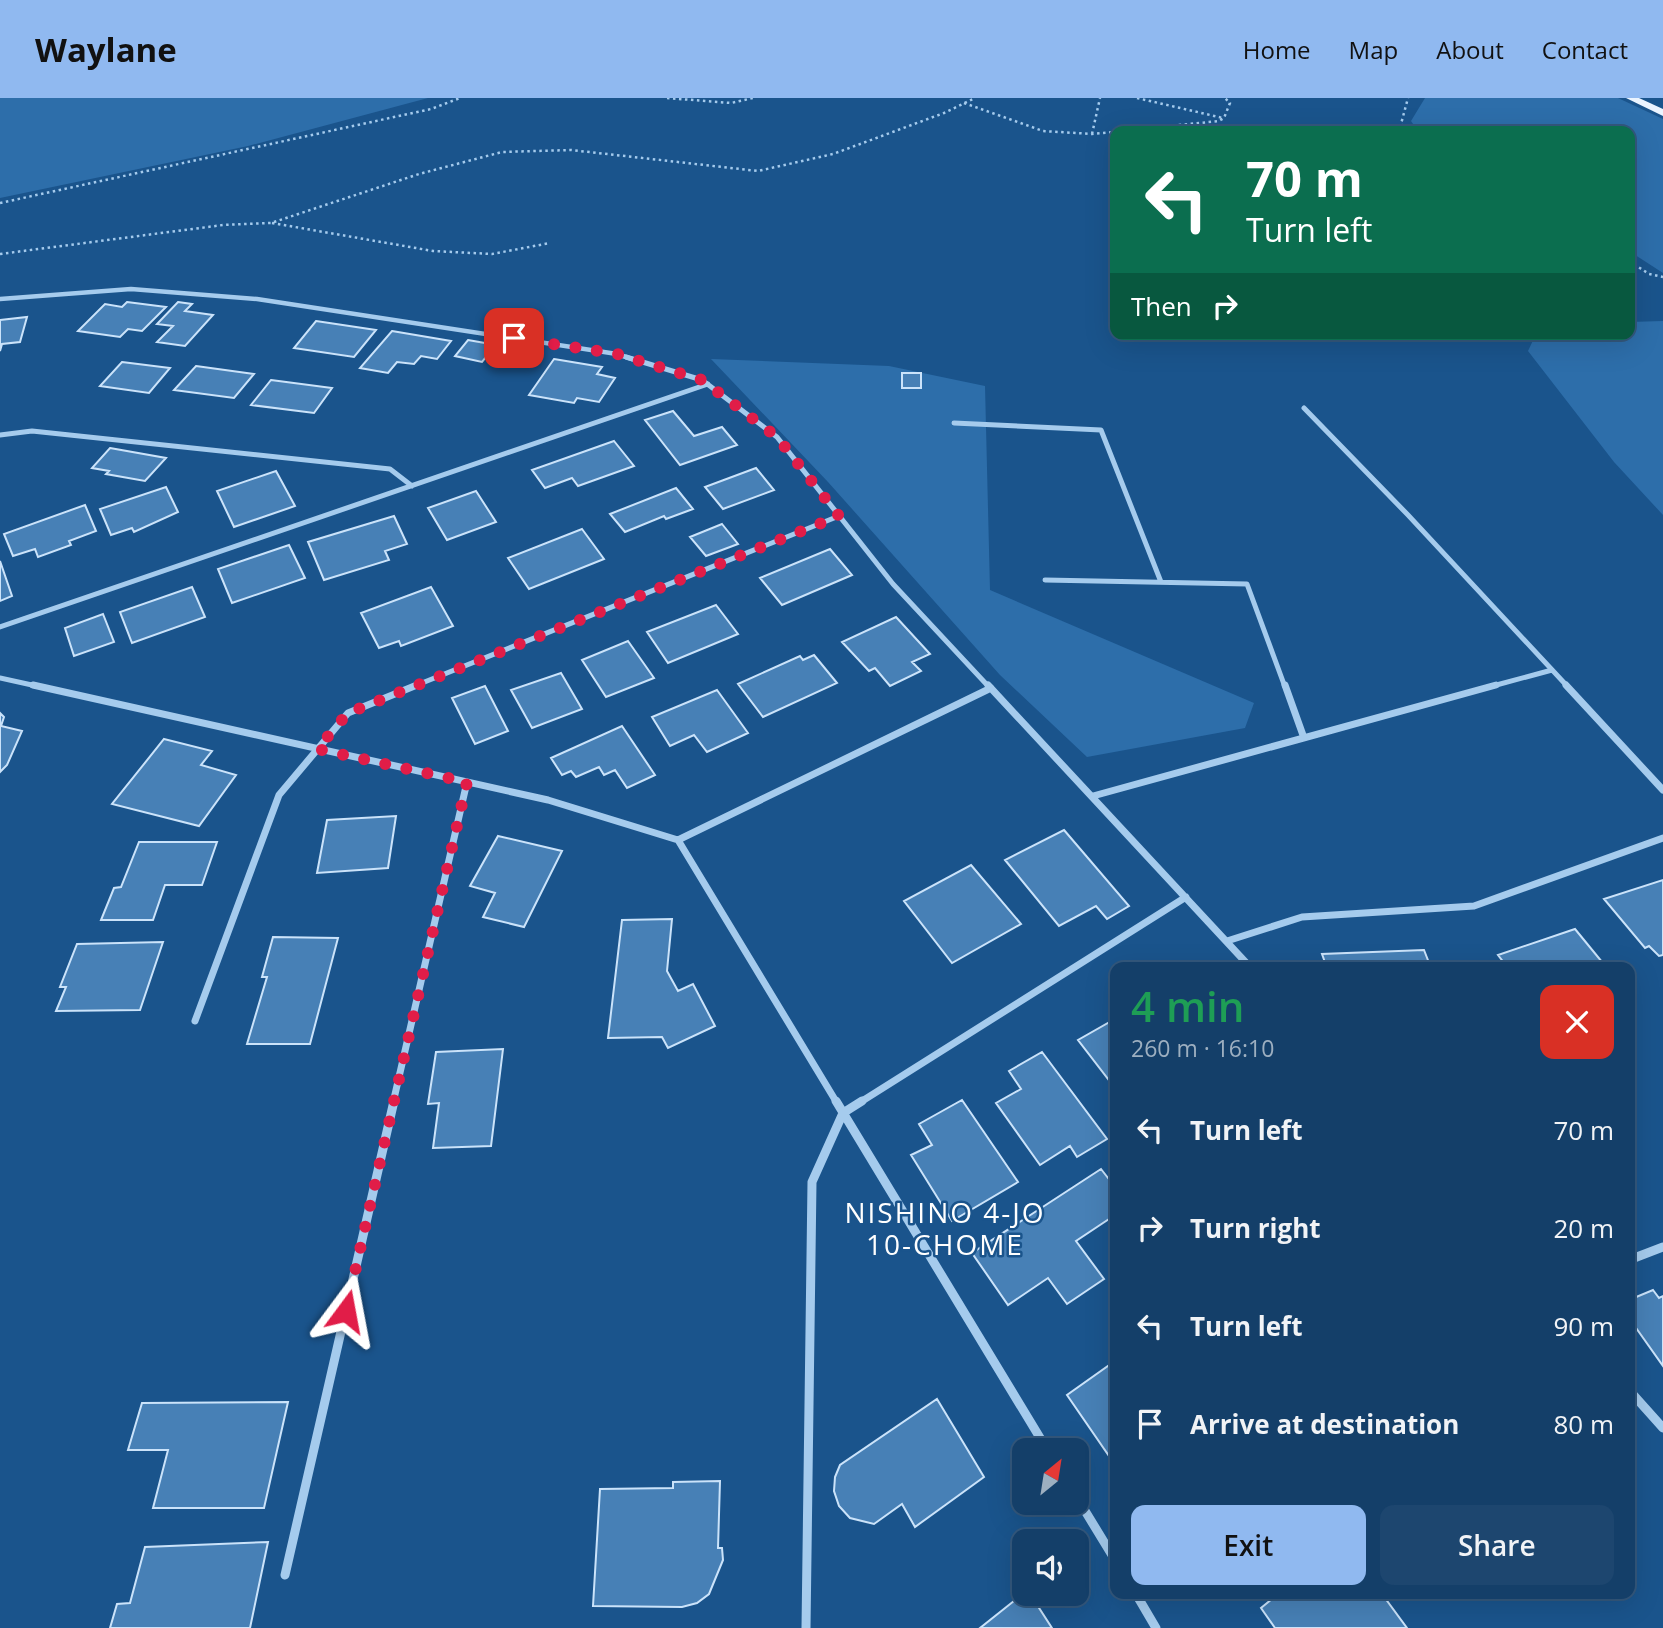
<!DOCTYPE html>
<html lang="en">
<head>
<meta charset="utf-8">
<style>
	body { margin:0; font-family:"Open Sans",sans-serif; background:#1d466f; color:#f1f3f6; height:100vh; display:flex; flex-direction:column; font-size:26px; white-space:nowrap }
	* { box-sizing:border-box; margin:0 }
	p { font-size:23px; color:#9dafc0 }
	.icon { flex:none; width:38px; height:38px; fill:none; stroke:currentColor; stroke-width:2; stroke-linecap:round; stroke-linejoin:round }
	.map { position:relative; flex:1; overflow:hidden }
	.sheet { position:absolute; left:1110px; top:864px; width:525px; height:637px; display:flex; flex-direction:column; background:#143f69; border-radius:14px; box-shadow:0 7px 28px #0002,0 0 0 2px #33587d }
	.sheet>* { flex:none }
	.top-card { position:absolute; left:1110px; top:28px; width:525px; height:214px; border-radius:14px; box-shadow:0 7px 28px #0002,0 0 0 2px #33587d; background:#0b6e4f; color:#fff; overflow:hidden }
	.needle { width:46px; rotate:30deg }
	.fabs { position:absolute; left:1012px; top:1340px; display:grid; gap:14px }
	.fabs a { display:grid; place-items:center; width:77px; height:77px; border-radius:14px; background:#143f69; box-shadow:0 7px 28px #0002,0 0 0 2px #33587d; font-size:35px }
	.pin { position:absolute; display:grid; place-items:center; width:60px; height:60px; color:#fff; margin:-30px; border-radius:14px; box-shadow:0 4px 10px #0006 }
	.me { position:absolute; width:77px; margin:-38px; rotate:13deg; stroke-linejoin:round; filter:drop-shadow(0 0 5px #0008) }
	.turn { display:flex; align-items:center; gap:24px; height:147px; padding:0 21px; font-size:32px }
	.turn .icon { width:91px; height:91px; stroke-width:2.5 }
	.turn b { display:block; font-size:49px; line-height:60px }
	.then { display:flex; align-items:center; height:66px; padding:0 21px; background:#0003; gap:14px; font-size:26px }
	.round { display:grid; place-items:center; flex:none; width:74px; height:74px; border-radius:14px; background:#1d466f }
	.head { display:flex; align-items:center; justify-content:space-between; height:119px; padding:0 21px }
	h1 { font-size:42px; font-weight:600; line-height:52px; color:#1e9e55 }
	.primary-button { display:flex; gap:14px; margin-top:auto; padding:14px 21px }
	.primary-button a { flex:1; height:80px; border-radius:14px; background:#90b9f0; color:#111; font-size:28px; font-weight:600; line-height:80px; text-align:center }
	.primary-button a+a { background:#1d466f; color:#f1f3f6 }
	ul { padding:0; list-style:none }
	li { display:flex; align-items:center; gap:21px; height:98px; padding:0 21px }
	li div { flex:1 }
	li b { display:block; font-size:26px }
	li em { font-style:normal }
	header { display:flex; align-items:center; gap:42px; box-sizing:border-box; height:98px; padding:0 35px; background:#90b9f0; color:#111 }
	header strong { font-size:33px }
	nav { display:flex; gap:38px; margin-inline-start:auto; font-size:24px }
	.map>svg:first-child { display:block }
	.green { fill:#2d6eaa }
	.building { fill:#4780b6; stroke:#cbe3fa; stroke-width:2 }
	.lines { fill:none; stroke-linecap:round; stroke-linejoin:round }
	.path { stroke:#a5cbed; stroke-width:2.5; stroke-dasharray:2.5 3.5; stroke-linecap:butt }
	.street-far3 { stroke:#a5cbed; stroke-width:4.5 }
	.street-far2 { stroke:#a5cbed; stroke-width:5 }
	.street-far1 { stroke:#a5cbed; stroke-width:7 }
	.street { stroke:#a5cbed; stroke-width:9 }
	.primary { fill:#ebf4ff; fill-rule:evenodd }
	.route { stroke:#e11d48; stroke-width:12; stroke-dasharray:0 21.6 }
	.labels { text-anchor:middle; stroke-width:5; stroke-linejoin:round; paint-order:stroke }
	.near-neighbourhood-label { font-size:28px; letter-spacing:2px; fill:#fff; stroke:#1a548c }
</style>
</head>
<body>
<header>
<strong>Waylane</strong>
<nav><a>Home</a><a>Map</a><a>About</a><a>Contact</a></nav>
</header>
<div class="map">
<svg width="1663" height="1530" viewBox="0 0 1663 1530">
	<rect width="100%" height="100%" fill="#1a548c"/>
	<!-- green -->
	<path class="green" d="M0,0H428L248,48L0,100Z
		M1425,0H1618L1663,21V175L1629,153V33H1418L1411,23Z
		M1663,223V417L1614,364L1528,253L1536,236H1629V224Z
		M711,261L889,268L985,288L990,492L1254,605L1245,630L1087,659L1000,577L828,384Z"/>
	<!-- building -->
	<path class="building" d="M127,204L166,209L142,233L128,231L120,239L78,233L105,206L122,209Z
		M178,204L192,206L185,213L213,217L185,248L157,244L173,228L157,226Z
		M27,219L20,244L2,246L0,253V222Z
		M316,223L376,232L354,259L294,250Z
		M392,233L451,243L437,261L421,258L414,266L397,264L388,275L360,270Z
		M468,242L496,247L482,264L455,258Z
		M554,261L602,269L597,276L615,280L599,304L577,300L574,305L529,297Z
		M122,264L170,270L149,295L100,288Z
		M196,268L254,276L234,300L174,292Z
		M902,275H921V290H902Z
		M271,282L332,290L314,315L251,307Z
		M673,313L694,338L722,329L737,347L680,367L645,322Z
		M614,343L634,368L578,388L572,380L545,390L532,372Z
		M110,350L166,360L145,383L106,376L109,373L92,370Z
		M756,370L774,392L723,411L705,389Z
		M276,373L295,408L234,429L217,393Z
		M166,389L178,414L134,434L132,430L111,437L100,411Z
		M676,390L693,411L666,421L664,418L625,434L610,416Z
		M476,393L496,424L447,442L428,410Z
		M85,407L96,433L69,443L71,447L38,459L35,451L13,458L4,436Z
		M394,418L407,446L385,453L389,462L324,482L308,444Z
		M722,426L738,446L706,458L690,439Z
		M582,431L604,461L529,491L508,460Z
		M289,447L305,480L232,505L218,471Z
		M830,451L852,477L782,507L760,480Z
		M0,463L12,498L0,503Z
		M192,489L205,519L132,545L120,514Z
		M431,489L453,528L401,548L399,543L379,550L361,515Z
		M716,507L738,536L668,565L647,534Z
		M103,516L114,544L74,558L65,530Z
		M896,519L930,556L912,564L921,573L890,588L875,570L869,573L842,544Z
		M628,543L654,580L606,599L582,562Z
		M814,557L837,585L763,619L738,586L800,558L803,562Z
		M561,575L582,611L532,630L511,592Z
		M485,588L508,633L475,646L452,600Z
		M717,592L748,635L707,654L694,637L670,648L652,619Z
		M0,615L4,619L1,628L22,633L7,667L0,674Z
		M622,628L655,677L627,690L615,672L604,677L599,669L576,679L571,673L562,677L551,660Z
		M164,641L212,653L201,667L236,677L199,728L112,706Z
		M396,718L388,770L317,775L327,722Z
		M1064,732L1129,808L1107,821L1096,808L1059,828L1005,762Z
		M498,738L562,753L524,829L483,819L495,795L470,788Z
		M139,744H217L202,787H165L153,822H101L114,790L121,789Z
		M971,767L1021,826L952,865L904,803Z
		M1663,782V857L1659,858L1649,848L1645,850L1604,801Z
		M672,821L667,873L678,893L693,886L715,928L668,950L662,939L608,940L622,822Z
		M1575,831L1607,870H1508L1498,857Z
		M273,839L338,840L310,946H247L267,879H262Z
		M163,844L140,912L56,913L66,889H60L77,846Z
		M1424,852L1431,870H1327L1322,856Z
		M1115,921V990L1078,942Z
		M503,951L491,1048L433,1050L439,1005L428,1006L436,954Z
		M1042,954L1107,1041L1077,1059L1070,1048L1040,1067L996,1005L1021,991L1009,973Z
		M962,1002L1018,1084L952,1123L911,1057L932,1047L919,1026Z
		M1101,1071L1115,1089V1117L1076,1143L1104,1181L1067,1206L1048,1180L1008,1207L972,1155Z
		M1653,1192L1659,1200L1663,1198V1268L1629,1220V1202Z
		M1115,1263V1353L1109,1358L1067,1297Z
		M937,1301L984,1379L915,1429L902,1406L874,1426L850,1420L839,1408L834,1393L835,1379L840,1367Z
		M288,1304L264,1410H153L168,1352H128L142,1305Z
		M720,1383L718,1450H722L723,1462L709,1496L697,1505L682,1509L593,1508L600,1391L673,1390V1384Z
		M268,1444L250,1530H110L117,1506L130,1505L145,1449Z
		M1024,1495L1030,1496L1052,1530H980Z
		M1278,1496H1382L1407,1530H1275L1261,1510Z"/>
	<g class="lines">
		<!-- path -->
		<path class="path" d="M667,0L731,5L753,0
			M1137,0L1223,20
			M964,5L1043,33L1092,36L1115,34
			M1119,33L1219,23L1224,20L1230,5L1225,0
			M1407,33L1401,26L1408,0
			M1092,36L1100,0
			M0,105L431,11L460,0
			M272,125L433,153L492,156L550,145
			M0,156L223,127L271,125L419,76L502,54L571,52L758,73L833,56L944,15L975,0
			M1629,163L1649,176L1663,179"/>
		<!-- street-far3 -->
		<path class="street-far3" d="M0,201L131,191L257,201L617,256L632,261"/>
		<!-- street-far2 -->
		<path class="street-far2" d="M626,259L702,282L777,339L893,486L989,589
			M1304,310L1408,417L1568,589
			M954,325L1101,332L1161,484
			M0,337L32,333L390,371L412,388
			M1045,482L1247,486L1285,589
			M0,529L708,286
			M0,580L41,589
			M412,589L839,418
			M1489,589L1552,572"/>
		<!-- street-far1 -->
		<path class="street-far1" d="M33,587L548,702L678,742L837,1005
			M988,587L1251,870
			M1285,587L1304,640
			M1566,587L1663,692
			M1093,698L1496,587
			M678,742L991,590
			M1227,843L1302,819L1474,808L1663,740
			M195,923L279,697L348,615L417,587
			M393,1005L467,684
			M859,1005L1186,799"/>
		<!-- street -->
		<path class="street" d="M836,1003L1048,1353
			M1629,1162L1663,1149
			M1629,1292L1663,1330
			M1076,1398L1115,1462
			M285,1477L394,1003
			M1136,1496L1156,1530
			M806,1530L812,1084L843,1015L862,1003"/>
		<!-- primary -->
		<path class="primary" d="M1626,0H1639L1663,11V18Z"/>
	</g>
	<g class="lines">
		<!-- route -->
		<path class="route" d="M346,1213L467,684L317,651L348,615L839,418L777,339L702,282L617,256L514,240"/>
	</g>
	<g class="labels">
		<!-- near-neighbourhood labels -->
		<g class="near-neighbourhood-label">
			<text x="945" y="1125">NISHINO 4-JO<tspan x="945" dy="32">10-CHOME</tspan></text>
		</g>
	</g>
</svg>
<div class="fabs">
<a><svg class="needle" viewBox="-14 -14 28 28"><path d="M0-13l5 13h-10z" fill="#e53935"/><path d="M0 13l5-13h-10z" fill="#9dafc0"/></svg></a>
<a><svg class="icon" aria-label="sound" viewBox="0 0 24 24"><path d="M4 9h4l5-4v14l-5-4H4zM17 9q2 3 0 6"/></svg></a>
</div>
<div class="pin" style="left:514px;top:240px;background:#d93025"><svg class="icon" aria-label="arrive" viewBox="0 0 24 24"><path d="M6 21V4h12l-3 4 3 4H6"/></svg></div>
<svg class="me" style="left:346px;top:1213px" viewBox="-20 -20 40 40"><path d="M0-17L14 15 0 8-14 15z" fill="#e11d48" stroke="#fff" stroke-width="4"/></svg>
<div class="top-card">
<div class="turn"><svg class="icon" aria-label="left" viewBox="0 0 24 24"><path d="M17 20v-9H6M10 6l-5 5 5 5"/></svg><div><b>70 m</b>Turn left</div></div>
<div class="then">Then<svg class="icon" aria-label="right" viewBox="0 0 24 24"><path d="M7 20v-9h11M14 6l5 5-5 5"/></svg></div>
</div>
<section class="sheet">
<div class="head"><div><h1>4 min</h1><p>260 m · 16:10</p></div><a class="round" style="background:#d93025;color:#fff"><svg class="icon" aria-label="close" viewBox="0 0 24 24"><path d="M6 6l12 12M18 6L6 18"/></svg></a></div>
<ul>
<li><svg class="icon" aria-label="left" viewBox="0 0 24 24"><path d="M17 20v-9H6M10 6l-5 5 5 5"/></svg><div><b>Turn left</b></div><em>70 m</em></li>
<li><svg class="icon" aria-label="right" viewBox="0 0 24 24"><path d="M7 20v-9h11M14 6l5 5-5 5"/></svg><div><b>Turn right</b></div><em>20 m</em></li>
<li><svg class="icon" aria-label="left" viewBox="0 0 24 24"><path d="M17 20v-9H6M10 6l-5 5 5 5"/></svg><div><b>Turn left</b></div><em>90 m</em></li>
<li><svg class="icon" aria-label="arrive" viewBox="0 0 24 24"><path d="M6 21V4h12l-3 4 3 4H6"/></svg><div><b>Arrive at destination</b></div><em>80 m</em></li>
</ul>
<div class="primary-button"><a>Exit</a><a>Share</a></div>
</section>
</div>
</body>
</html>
